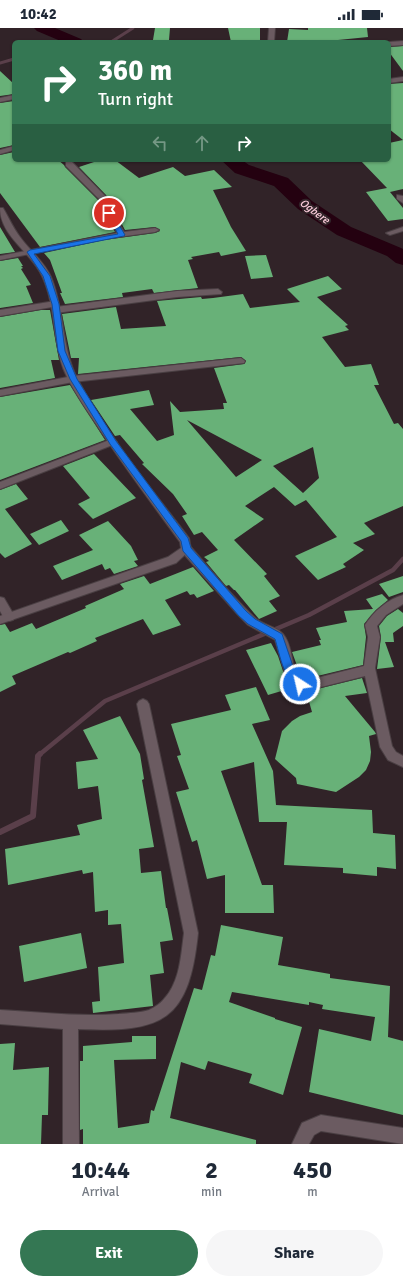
<!DOCTYPE html>
<html lang="en">
<head>
<meta charset="utf-8">
<style>
	body { margin:0; font-family:Signika,sans-serif; background:#f6f6f7; color:#1f2937; height:100vh; display:flex; flex-direction:column; font-size:15px; white-space:nowrap }
	* { box-sizing:border-box; margin:0 }
	p { font-size:13px; color:#747a83 }
	.icon { flex:none; width:22px; height:22px; fill:none; stroke:currentColor; stroke-width:2; stroke-linecap:round; stroke-linejoin:round }
	.map { position:relative; height:1116px; overflow:hidden }
	.side { display:flex; flex-direction:column; background:#fff; flex:1 }
	.side>* { flex:none }
	.hud { position:absolute; left:12px; top:12px; width:379px; height:122px; border-radius:6px; box-shadow:0 1px 3px #0004; background:#347753; color:#fff; overflow:hidden }
	.pin { position:absolute; display:grid; place-items:center; width:34px; height:34px; color:#fff; margin:-17px; border:2px solid #fff; border-radius:50%; box-shadow:0 1px 4px #0007 }
	.me { position:absolute; width:44px; margin:-22px; rotate:325deg; stroke-linejoin:round; filter:drop-shadow(0 0 3px #0008) }
	.turn { display:flex; align-items:center; gap:14px; height:84px; padding:0 20px; font-size:18px }
	.turn .icon { width:52px; height:52px; stroke-width:2.5 }
	.turn b { display:block; font-size:28px; line-height:34px }
	.lanes { display:flex; align-items:center; height:38px; padding:0 20px; background:#0003; justify-content:center; gap:20px; direction:ltr }
	.lanes .off { opacity:.35 }
	.eta { display:flex; justify-content:space-evenly; align-items:center; height:68px; text-align:center }
	.eta b { font-size:24px; font-weight:800; line-height:28px }
	.primary-button { display:flex; gap:8px; margin-top:auto; padding:8px 20px }
	.primary-button a { flex:1; height:46px; border-radius:24px; background:#347753; color:#fff; font-size:16px; font-weight:800; line-height:46px; text-align:center }
	.primary-button a+a { background:#f6f6f7; color:#1f2937 }
	.status { display:flex; justify-content:space-between; align-items:center; height:28px; padding:0 20px; background:#fff; direction:ltr }
	.status svg { height:11px; fill:currentColor }
	.map>svg:first-child { display:block }
	.lines { fill:none; stroke-linecap:round; stroke-linejoin:round }
	.stream-far2 { stroke:#5a3f4a; stroke-width:3 }
	.stream-far1 { stroke:#5a3f4a; stroke-width:4.5 }
	.stream { stroke:#5a3f4a; stroke-width:6 }
	.river { fill:#240110; fill-rule:evenodd }
	.building { fill:#68b178; fill-rule:evenodd }
	.minor-casing { stroke:#4a3f43; stroke-width:2 }
	.tertiary-casing { stroke:#4a3f43; stroke-width:2 }
	.minor { fill:#6b5b61; fill-rule:evenodd }
	.tertiary { fill:#6b5b61; fill-rule:evenodd }
	.route { fill:#1a73e8; stroke:#114b97 }
	.labels { text-anchor:middle; stroke-width:4; stroke-linejoin:round; paint-order:stroke }
	.far-water-label { font-size:11px; font-style:italic; fill:#fccddc; stroke:#312328 }
</style>
</head>
<body>
<div class="status"><b>10:42</b><svg viewBox="0 0 49 12"><path d="M0 12V9h3v3zM5 12V6h3v6zM10 12V3h3v9zM15 12V0h3v12zM26 1h20v11H26zM47 4h2v5h-2z"/></svg></div>
<div class="map">
<svg width="403" height="1116" viewBox="0 0 403 1116">
	<rect width="100%" height="100%" fill="#312328"/>
	<g class="lines">
		<!-- stream-far2 -->
		<path class="stream-far2" d="M111,14L133,0
			M0,35L14,31"/>
		<!-- stream-far1 -->
		<path class="stream-far1" d="M39,727L105,673L309,587L393,542L403,531"/>
		<!-- stream -->
		<path class="stream" d="M0,804L33,788L38,728L40,726"/>
		<!-- river -->
		<path class="river" d="M34,0H55L81,11L84,14H63L37,3Z
			M221,132H242L249,137L288,150L312,173L351,199L401,220L403,221V237L396,235L387,228L337,207L298,181L274,158L235,145Z"/>
	</g>
	<!-- building -->
	<path class="building" d="M155,0H170L169,12H153Z
		M228,0H260V14H231Z
		M308,0H367L368,9L338,12V14H287L289,1L308,2Z
		M403,18V43L389,24V19Z
		M0,43L14,56V66L0,68Z
		M403,55V112L389,101V56Z
		M14,73V117L0,120V75Z
		M403,112V161L390,164L403,180V191L388,193L366,164L387,160L360,132H389V115Z
		M14,124V132H58L64,137L65,139L98,172L115,204L40,219L0,165V127Z
		M100,132H115L139,150L173,139L185,148L214,142L232,159L213,162L231,199L246,223L221,228L219,224L191,229L193,231L188,232L198,260L154,265L152,261L122,265L123,269L65,276L60,265H62L50,232L44,225L104,212L155,205L160,203L155,199L125,202L106,167L79,139Z
		M0,199L15,224L0,226Z
		M266,227L273,249L251,251L245,228Z
		M18,230L23,238H21L23,240L21,241L31,257L26,258L33,275L0,280V233Z
		M328,248L342,261L317,269L348,297L345,298L349,302L322,309L345,339L371,336L379,357H374L394,396L398,395L403,401V478L364,495L375,506L353,515L364,522L343,536L346,539L318,552L295,528L337,509L306,472L295,478L274,459L245,478L264,491L234,512L267,546L264,548L280,568L269,573L277,583L259,591L235,562H234L229,557L226,558L206,534L209,533L204,529L218,522L202,504L194,507L182,488L187,486L173,466L142,436L144,435L120,407L115,408L91,372L149,362L154,377L130,381L157,413L174,407L170,373L180,384L224,381L223,375H227L214,340L244,336L246,333L241,329L78,346L79,330H71L62,286L116,279L121,301L166,298L157,273L201,269L202,271L213,270L243,266L250,280L300,274L287,261ZM187,392L262,432L236,449ZM313,419L319,450L303,465L273,438Z
		M41,282H50L59,332H51L55,350L0,360V289Z
		M70,357L105,412L0,452V369Z
		M94,426L136,470L93,491L78,476L90,470L63,438Z
		M16,456L28,471L5,481L32,516L5,530L0,525V462Z
		M61,492L69,503L39,517L30,506Z
		M108,493L131,518L138,532L134,533L138,538L114,546L110,540L105,542L102,536L62,552L53,538L93,522L79,507Z
		M193,539L214,563L197,570L194,566L190,567L187,563L165,572L181,597L153,607L143,591L95,610L97,613L70,625L68,624L12,648L16,656L0,664V597L5,596L10,604L32,595L36,601L86,580L85,578L124,561L120,556L144,548L150,556Z
		M403,548V564L389,569L379,556Z
		M382,566L388,572L376,582L364,596L366,609L363,637L309,650L299,643L292,624L321,617L319,612H321L316,600L347,594L344,583L373,581L366,571Z
		M398,581L403,585V598L393,605L394,614H385L394,639L377,641L381,609L379,598L387,588Z
		M271,615L278,628L284,646L289,655L295,659L268,667L246,622Z
		M362,650L367,665L345,668L375,704L376,706L369,708L371,724L370,733L366,742L359,749L336,764L297,756L296,750L275,731L282,703L292,693L300,688L312,684L306,663H309Z
		M256,659L270,692L252,696L273,743L276,777L372,782L373,805L395,807L396,841L377,839V848L343,845V840L284,837L287,794H259L254,734L221,743L262,857H273L274,885H225V847L207,851L197,812L192,814L176,764L189,761L177,728L181,727L171,696L231,682L225,667Z
		M120,688L140,726L144,751L142,752L154,819L139,821L141,845L161,843L166,880H167L173,912L160,914L164,945L150,947L153,978L93,985L92,974L100,973L98,939L124,935L121,896L108,897V882L95,884L93,844L83,846L82,842L8,857L5,821L80,807L77,797L102,791L98,758L78,761L76,734L98,731L83,702Z
		M221,897L283,909L278,937L330,946V950L390,958L388,1009L403,1013V1087L309,1064L319,1001L371,1013L375,989L322,981L323,977L309,974V977L232,964L229,974L275,990V991L302,999L283,1067L249,1055L252,1046L208,1033L205,1042L181,1034L170,1090L256,1112V1116H83V1101L80,1102V1033H83V1018L132,1014V1008H156V1031L114,1032L118,1100L149,1095L151,1082L154,1083L194,960L202,962L211,927L215,928Z
		M81,905L87,940L24,954L19,918Z
		M15,1015L13,1042L49,1039L48,1087H42L41,1116H0V1016Z"/>
	<g class="lines">
		<!-- minor casing -->
		<g class="minor-casing">
			<path id="minor" d="M269,0H275L274,14H268Z
				M403,13V17L389,18V14Z
				M403,49V53L389,55V51Z
				M14,67V71L0,74V70Z
				M14,118V122L0,126V122Z
				M66,134H72L105,168L124,204L155,200L159,202L155,204L104,211L0,232V228L117,205L99,171L66,138Z
				M397,167L403,168V175L397,171Z
				M403,199V203L390,207L386,205Z
				M218,261L222,264L221,266L177,269L56,285L52,282L56,279L177,263Z
				M55,273L58,274L59,276L58,278L0,288V282Z
				M241,330L245,333L244,335L73,354L0,368V362L73,348Z
				M112,411L115,412L117,414L115,416L0,461V454Z
				M186,517L190,518C211,542 231,567 254,589C262,597 276,598 283,606C296,621 287,646 309,652L364,638L368,609L365,597C373,584 388,571 403,567V576L386,587L377,598L380,609L375,640L392,718L396,724L403,728V739L388,732L380,719L365,648L309,662L296,658L290,654L285,645L275,612L248,597L239,588L182,524L181,521L182,518Z
				M0,569L4,570L15,589L13,592L9,593L5,592L0,583Z
				M143,671L147,673L149,676L198,905C189,993 163,1005 78,1001L79,1116H63V1001L0,996V982C39,984 79,989 119,986C129,985 140,985 149,982C155,979 160,976 164,971C180,954 181,927 184,905L137,676L139,673Z
				M321,1087L403,1100V1116L321,1103L314,1107L309,1116H292L302,1095Z"/>
		</g>
		<!-- tertiary casing -->
		<g class="tertiary-casing">
			<path id="tertiary" d="M0,180H3C9,190 13,200 20,209C30,223 44,233 51,249C65,282 61,320 78,352C108,408 150,459 189,510L191,521L176,535L0,596V588L168,529L181,520L180,514C153,477 125,440 100,402C87,382 72,362 63,340C52,310 56,277 42,248C31,224 0,208 0,180Z"/>
		</g>
		<!-- minor -->
		<use href="#minor" class="minor"/>
		<!-- tertiary -->
		<use href="#tertiary" class="tertiary"/>
	</g>
	<!-- route -->
	<path class="route" d="M107,183H111L125,207L124,208L34,226L50,248L59,276L65,323L77,351L116,413L188,510L191,520L246,583L255,591L282,606L296,647L305,656L303,658C286,664 279,623 275,611L248,596L239,588L183,523L181,513L110,416L70,351L58,323L52,276L43,248L27,224L30,222L118,206L106,185Z"/>
	<g class="labels">
		<!-- far-water labels -->
		<g class="far-water-label">
			<text transform="translate(315 183) rotate(36)" y="4">Ogbere</text>
		</g>
	</g>
</svg>
<div class="pin" style="left:109px;top:185px;background:#d93025"><svg class="icon" aria-label="arrive" viewBox="0 0 24 24"><path d="M6 21V4h12l-3 4 3 4H6"/></svg></div>
<svg class="me" style="left:300px;top:656px" viewBox="-20 -20 40 40"><circle r="17" fill="#1a73e8" stroke="#fff" stroke-width="3"/><path d="M0-11L8 9 0 5-8 9z" fill="#fff"/></svg>
<div class="hud">
<div class="turn"><svg class="icon" aria-label="right" viewBox="0 0 24 24"><path d="M7 20v-9h11M14 6l5 5-5 5"/></svg><div><b>360 m</b>Turn right</div></div>
<div class="lanes"><svg class="icon off" aria-label="left" viewBox="0 0 24 24"><path d="M17 20v-9H6M10 6l-5 5 5 5"/></svg><svg class="icon off" aria-label="ahead" viewBox="0 0 24 24"><path d="M12 20V5M6 11l6-6 6 6"/></svg><svg class="icon" aria-label="right" viewBox="0 0 24 24"><path d="M7 20v-9h11M14 6l5 5-5 5"/></svg></div>
</div>
</div>
<section class="side">
<div class="eta">
<div><b>10:44</b><p>Arrival</p></div>
<div><b>2</b><p>min</p></div>
<div><b>450</b><p>m</p></div>
</div>
<div class="primary-button"><a>Exit</a><a>Share</a></div>
</section>
</body>
</html>
